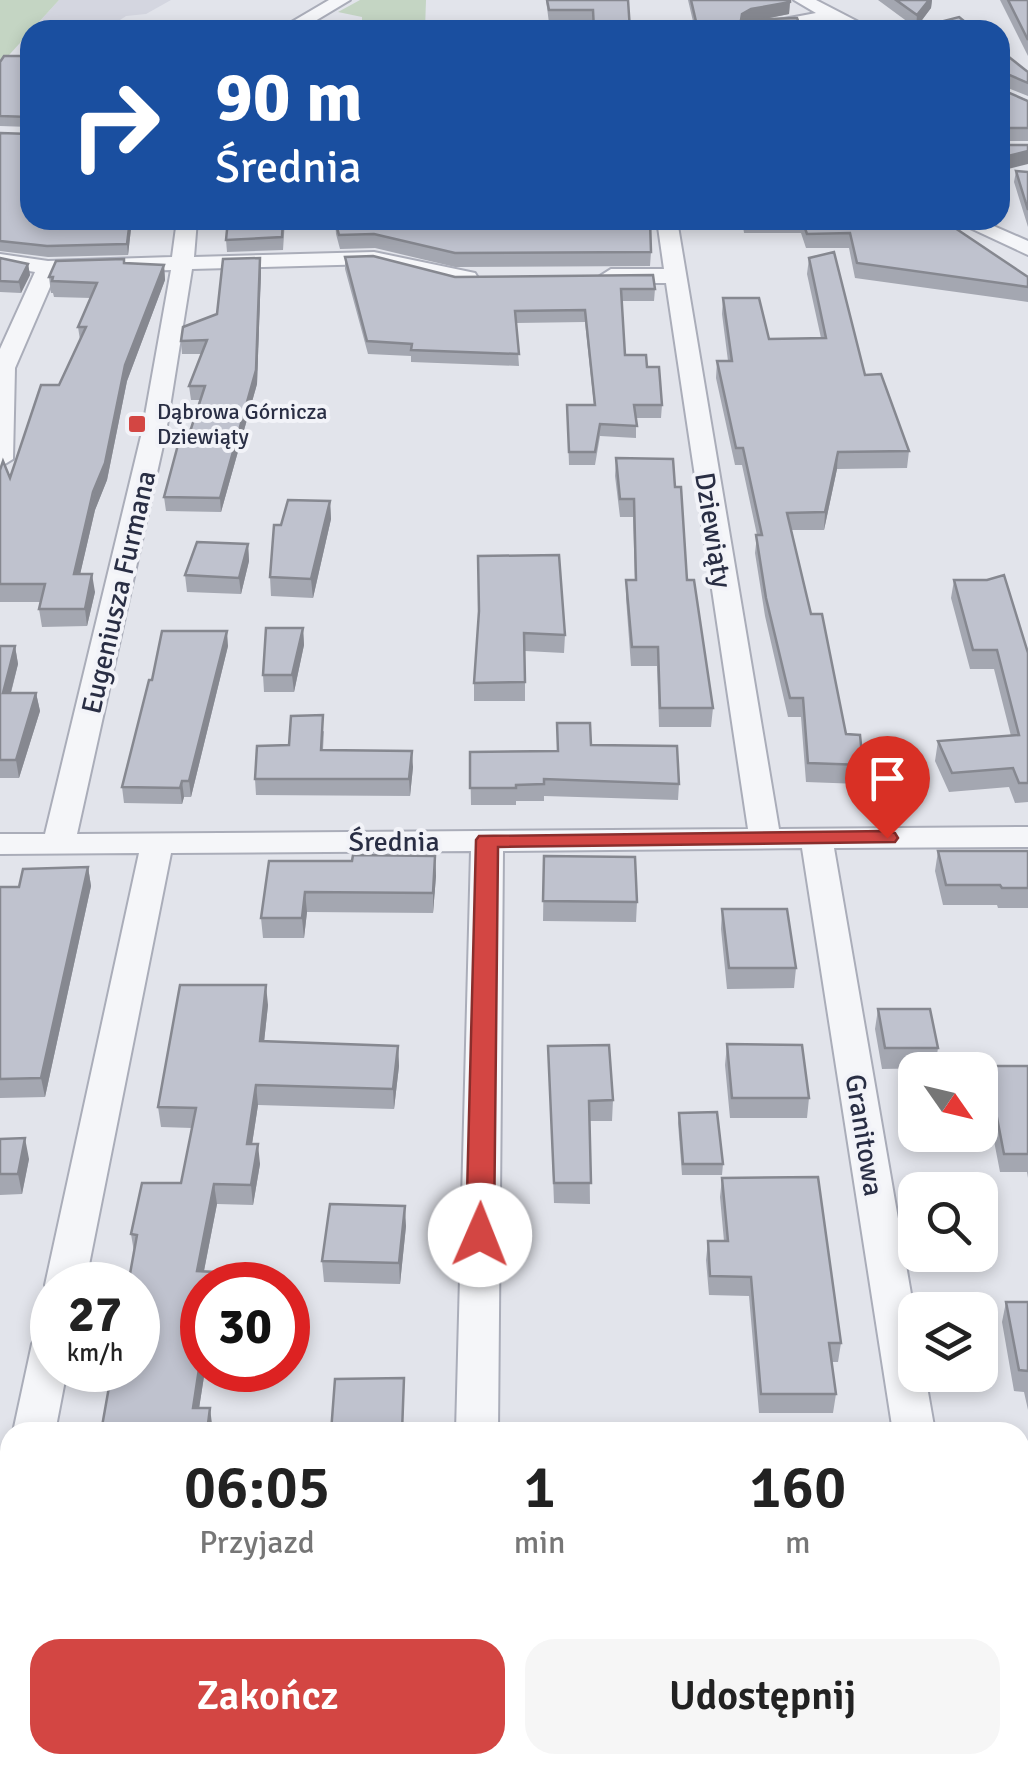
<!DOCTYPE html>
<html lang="pl">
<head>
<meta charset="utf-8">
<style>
	body { margin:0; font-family:Signika,sans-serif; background:#f6f6f6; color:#222; height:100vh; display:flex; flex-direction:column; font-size:38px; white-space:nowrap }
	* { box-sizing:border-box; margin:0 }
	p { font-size:32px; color:#767676 }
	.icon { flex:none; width:55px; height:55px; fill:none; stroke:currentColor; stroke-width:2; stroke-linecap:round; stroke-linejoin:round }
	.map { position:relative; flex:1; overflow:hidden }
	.panel { position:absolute; left:0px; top:1422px; width:1030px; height:352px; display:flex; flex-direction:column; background:#fff; border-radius:30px 30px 0 0; box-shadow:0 5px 15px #0003 }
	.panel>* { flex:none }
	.banner { position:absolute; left:20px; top:20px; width:990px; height:210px; border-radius:30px; box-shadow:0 5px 15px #0003; background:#1a4fa0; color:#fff; overflow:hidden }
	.needle { width:65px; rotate:124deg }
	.fabs { position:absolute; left:898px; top:1052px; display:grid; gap:20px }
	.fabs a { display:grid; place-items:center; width:100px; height:100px; border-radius:20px; background:#fff; box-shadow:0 5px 15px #0003; font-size:50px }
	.speed { position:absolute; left:30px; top:1262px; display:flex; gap:20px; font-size:50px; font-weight:700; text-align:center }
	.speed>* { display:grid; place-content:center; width:130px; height:130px; border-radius:50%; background:#fff; box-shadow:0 5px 15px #0003; line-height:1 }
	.speed small { font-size:25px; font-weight:400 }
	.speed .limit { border:15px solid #d22; background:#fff; color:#111 }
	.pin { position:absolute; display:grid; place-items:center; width:85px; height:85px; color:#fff; margin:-102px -42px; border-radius:50% 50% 50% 0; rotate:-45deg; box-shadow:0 0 10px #0007 }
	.pin .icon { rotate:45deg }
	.me { position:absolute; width:110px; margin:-55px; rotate:1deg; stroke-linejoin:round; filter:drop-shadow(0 0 8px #0008) }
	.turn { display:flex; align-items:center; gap:35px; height:210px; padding:0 30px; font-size:45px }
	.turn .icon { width:130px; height:130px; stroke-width:2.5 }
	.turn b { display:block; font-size:70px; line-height:85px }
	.eta { display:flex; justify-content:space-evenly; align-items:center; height:170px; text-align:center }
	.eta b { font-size:60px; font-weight:600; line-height:70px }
	.primary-button { display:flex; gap:20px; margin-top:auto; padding:20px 30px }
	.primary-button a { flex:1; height:115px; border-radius:30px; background:#d34643; color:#fff; font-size:40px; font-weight:600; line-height:115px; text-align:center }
	.primary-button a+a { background:#f6f6f6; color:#222 }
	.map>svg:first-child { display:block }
	.built { fill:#d4d6e0 }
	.green { fill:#c4d5c3 }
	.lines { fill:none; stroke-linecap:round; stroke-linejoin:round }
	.minor-casing { stroke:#aaadb9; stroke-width:4 }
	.minor { fill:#f5f6f9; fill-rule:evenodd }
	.wall { fill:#a4a7b1 }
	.shaded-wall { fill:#868890 }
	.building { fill:#bfc2ce; stroke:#868890; stroke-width:2.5 }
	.route { fill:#d34643; stroke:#892e2c; stroke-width:2.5 }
	.poi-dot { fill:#d34643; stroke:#f2f3f8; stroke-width:4 }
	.labels { text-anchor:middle; stroke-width:8; stroke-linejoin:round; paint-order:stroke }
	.far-poi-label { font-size:22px; fill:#292e44; stroke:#f2f3f8; text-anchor:start }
	.street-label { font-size:28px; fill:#292e44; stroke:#f2f3f8 }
</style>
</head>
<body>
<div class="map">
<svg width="1028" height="1774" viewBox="0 0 1028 1774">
	<rect width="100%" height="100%" fill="#e2e4eb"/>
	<!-- built -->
	<path class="built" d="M59,0H171L146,14L126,16L105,30H32Z"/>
	<!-- green -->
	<path class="green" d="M0,0H59L0,65Z
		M360,0H426L425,30H362V17L338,12Z"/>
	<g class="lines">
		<!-- minor casing -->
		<g class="minor-casing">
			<path id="minor" d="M329,0H350L300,30H278Z
				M794,0H816L874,30H851L831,20L780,30H743L752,25L816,13Z
				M177,220H197L194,257L374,252L475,273L478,278L467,285L374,264L192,269L166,432L77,834L748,829L666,283H611L600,276L611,269H664L657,220H677L779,829L1028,827V847L834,848L915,1317V1375H925L935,1432H893L802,848L503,851L498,1432H456L471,851L171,853L85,1285H52L51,1296L45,1285L139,853L0,854V834H45L142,432L171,270L56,273L15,368L13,459L0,467V349L35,272L0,266V254L48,261L172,257Z
				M953,220H980L1028,241V255Z
				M52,1328V1370H67L55,1432H13L32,1344L38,1333Z
				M10,1529V1612L0,1616V1532Z
				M447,1765H495L494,1774H446Z
				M945,1765H993L994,1774H946Z"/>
		</g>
		<!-- minor -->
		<use href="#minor" class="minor"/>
	</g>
	<!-- wall -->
	<path class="wall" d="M546,0H628L630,30H593V23H549Z
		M688,0H790L789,14L764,19L802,30H695Z
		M878,0H932L931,8L916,28Z
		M1000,0H1028V56Z
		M1000,50L1028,72V96L1000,85V89L1028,101V141H1000Z
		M30,56V127L0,126V62Z
		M0,133L132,220L128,255L48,257L0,251Z
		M1016,171L1028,172V227L1014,182Z
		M228,220H285L283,250L227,252L226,240Z
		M335,220L651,252L650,266L455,267L375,248L340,249L336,234Z
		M742,220H903L904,224L1028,277V302L855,278L849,248H806L801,233H744Z
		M345,257L455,277L655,289L654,301H621L625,355L647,367L662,405L661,418H636V438L600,436L595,465H569L567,405H594L585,322L516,323L519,366L411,362V356L368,354L345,269Z
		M0,258L28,264L30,275L21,293L0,292Z
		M809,258L865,375L909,451L907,468L837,469L824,530H791L811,614L846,734L863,765L860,784L806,782L801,717H788L765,616L755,553L757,535L742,465H735L716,378L717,361H728L722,314L723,298L769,339L821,338L807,274Z
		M125,263L164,265L165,280L127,381L107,480L95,510L80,574L95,592L87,626L42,627L39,609L40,602H0V470L10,478L59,385L80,340L78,327L91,298L54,297L53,293H51L49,277Z
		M261,271L257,384L221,512L166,511L164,497L187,441L200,400H191L189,386L202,354H182L181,341L217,314Z
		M616,458L675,487L687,580L713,708L711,727H659L657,666H631L626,598V580H635L633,517H620L615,476Z
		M330,501L331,519L313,598L271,596L270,577L281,525Z
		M248,544L249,561L241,594L187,592L185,575Z
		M559,555L565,635L564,653L525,651V701H474V683Z
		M954,580L1028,653V802L1015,803L1009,787L949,792L935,761L938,741L1011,736L994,669H970L951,598Z
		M303,628L304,645L294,692H264L263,675Z
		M0,646H15L18,664L11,693H36L40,711L19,778H0Z
		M228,646L191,797H184L182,804L124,803L122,787L152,680Z
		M324,731L323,750L413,767L410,796L256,795L255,779L289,745Z
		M591,745L679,784L678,800L544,796V801H516V805H471L470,752L557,751Z
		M938,851H1028V908H998L997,905H943L935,871Z
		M435,856L436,876L433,913L307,912L304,938H263L261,918L352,861Z
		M544,856L637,902L636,922L543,921Z
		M88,867L91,886L45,1097L0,1098V887H19Z
		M722,909L796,968L794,988L727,989L721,929Z
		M268,1005L264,1042L398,1046L399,1066L394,1109L258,1105L252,1144L260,1164L253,1205L217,1204L204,1271L215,1272L217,1285H202V1370H205L199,1408L213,1428V1432H101L134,1252L131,1234L181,1183L192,1128L161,1127L158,1107Z
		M878,1009L938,1048L935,1068L882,1069L875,1029Z
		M727,1044L809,1098L807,1118H730L725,1065Z
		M548,1046L613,1100L612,1121H589L590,1204L554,1203Z
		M987,1066H1028V1178L1027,1172H1000L983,1084Z
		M679,1113L723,1164L722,1175H682L678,1123Z
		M0,1139L29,1159L22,1194L0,1195Z
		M722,1178L841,1343L838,1362H832L836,1394L833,1413H759L749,1296L709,1295L706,1260L708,1241H724L720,1197Z
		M909,1198H915V1244H913L907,1209Z
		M406,1226L400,1284L324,1282L322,1261Z
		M1006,1302H1028V1410L1024,1392L1014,1391L1002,1322Z
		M1020,1495H1028V1680L1025,1681L1020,1655Z
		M393,1765V1774H299V1771Z
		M815,1765H898L896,1774H816Z"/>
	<!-- shaded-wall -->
	<path class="shaded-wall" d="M929,0H932L931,8L916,28L917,15Z
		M790,2L789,14L750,22L741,27L742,14L751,9Z
		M1028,151V164L1000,171V158Z
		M130,220H132L128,255L127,244Z
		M260,258L261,271L257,384L221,512L220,498Z
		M28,264L30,275L21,293L19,282Z
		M164,265L165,280L127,381L107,480L95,510L76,592L74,574L125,365Z
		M838,452L837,469L824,530L825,512Z
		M330,501L331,519L313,598L311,579Z
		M248,544L249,561L241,594L239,578Z
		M92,574L95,592L87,626L85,609Z
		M303,628L304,645L294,692L292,675Z
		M227,631L228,646L191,797L189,781Z
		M15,646L18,664L6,711L3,693Z
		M36,693L40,711L19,778L16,760Z
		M412,751L413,767L410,796L409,779Z
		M182,781L184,797L182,804L180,788Z
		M435,856L436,876L433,913V893Z
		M88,867L91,886L45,1097L41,1078Z
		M305,892L307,912L304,938L302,918Z
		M266,985L268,1005L262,1061L260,1041Z
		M398,1046L399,1066L394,1109L393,1089Z
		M256,1085L258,1105L249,1164L247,1144Z
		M25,1138L29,1159L22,1194L18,1174Z
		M258,1144L260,1164L253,1205L251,1185Z
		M214,1184L217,1204L200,1291L197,1271Z
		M405,1206L406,1226L400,1284L399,1263Z
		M202,1349V1370H205L196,1428L193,1408Z
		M210,1408L213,1432H207Z
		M123,1765H128V1774H122Z"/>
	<!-- building -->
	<path class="building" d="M547,0H628L630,30H594L593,10H549Z
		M691,0H790V2L751,9L742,14L741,20L797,18L802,30H698Z
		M896,0H929L917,15Z
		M1008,0H1028V40Z
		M959,17L975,30H909Z
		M1000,50L1028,72V83L1000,71Z
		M4,56H30V117L0,116V62Z
		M1000,84V89L1028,101V128H1000Z
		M0,133L30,134V220H130L127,244L47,246L0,241Z
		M1000,145H1028V151L1000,158Z
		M1016,171L1028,172V210Z
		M228,220H283L282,237L226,240Z
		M335,220H650L651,252L455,253L374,234L339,235Z
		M802,220H903L904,224L952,226L1028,277V287L857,263L850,233L807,234Z
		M834,252L865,375L881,374L909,451L838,452L825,512L787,513L811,614H822L846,734L860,735L863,765L808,763L803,698H790L766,598L756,535H762L743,448H736L717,361H732L723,298H759L769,339L826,338L809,258Z
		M373,256L455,277L653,275L655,289H621L625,355H646L647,367H659L662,405H634L637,426L600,424L595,452H569L567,405H595L585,310L515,311L519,354L411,350L412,344L367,341L345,257Z
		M0,258L28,264L19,282L0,281Z
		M260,258L256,370L220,498L164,497L179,441H187L205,386H189L207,340L181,341L183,327L217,314L223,259Z
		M124,259V263L164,265L125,365L105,463L93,492L74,574H92L85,609H39L45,584H0V470L3,461L10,478L41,385H59L86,327H78L97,283L52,281L53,277H49L56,261Z
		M616,458L673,459L675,487H681L687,580H694L713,708H660L658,647H632L626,580H636L634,499H620Z
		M288,500L330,501L311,579L270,577L274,525H281Z
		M197,542L248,544L239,578L185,575Z
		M559,555L565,635L524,633L525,682L474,683L479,611L478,556Z
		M1004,575L1028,653V783H1019L1013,768L952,773L938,741L1019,735L997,650H973L954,580H987Z
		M266,628H303L292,675H263Z
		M162,631H227L189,781H182L180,788L122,787L149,680H152Z
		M0,646H15L3,693H36L16,760H0Z
		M323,715L321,750L412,751L409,779H255L257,746L289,745L291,716Z
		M557,723H590L591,745L677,746L679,784L544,779V784L516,785V788H470V752L558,751Z
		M938,851H1028V888H1002L1000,885H946Z
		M353,855L435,856L433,893L305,892L302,918H261L269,861H352Z
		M544,856L635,857L637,902L543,901Z
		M88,867L41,1078L0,1079V887H19L23,869Z
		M722,909H787L796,968H729Z
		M180,985H266L260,1041L398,1046L393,1089L256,1085L247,1144H258L251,1185L214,1184L197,1271L215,1272L213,1285H202V1349L193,1408H210L207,1432H101L112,1370H138V1285H128L137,1235L131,1234L142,1183H181L196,1108L158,1107Z
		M878,1009H930L938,1048H885Z
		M727,1044L802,1045L809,1098H732Z
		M609,1045L613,1100L589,1101L591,1183H554L548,1046Z
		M987,1066H1028V1154H1004Z
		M717,1112L723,1164H683L679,1113Z
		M25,1138L18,1174H0V1139Z
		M818,1177L841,1343H829L836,1394H761L751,1277L710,1276L708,1241H728L722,1178Z
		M909,1198H915V1234Z
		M330,1204L405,1206L399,1263L322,1261Z
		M1006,1302H1028V1371L1019,1370Z
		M404,1378L402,1432H331L335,1379Z
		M1020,1495H1028V1648L1020,1608Z
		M45,1765H123L122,1774H44Z
		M299,1765H391V1768L299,1771Z
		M552,1765H627V1773L552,1774Z"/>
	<!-- route -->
	<path class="route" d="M887,831L895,833L898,838L895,842L498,847L494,1235L490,1243L480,1246L470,1243L466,1235L476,840L479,836Z"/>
	<!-- markers -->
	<rect class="poi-dot" x="127" y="414" width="20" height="20" rx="5"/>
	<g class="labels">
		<!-- far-poi labels -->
		<g class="far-poi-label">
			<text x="157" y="419">Dąbrowa Górnicza<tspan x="157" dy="25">Dziewiąty</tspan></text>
		</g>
		<!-- street labels -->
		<g class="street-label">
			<text transform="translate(714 530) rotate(81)" y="10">Dziewiąty</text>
			<text transform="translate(118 592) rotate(-77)" y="10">Eugeniusza Furmana</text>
			<text x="394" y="851">Średnia</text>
			<text transform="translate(865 1135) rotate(81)" y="10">Granitowa</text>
		</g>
	</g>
</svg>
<div class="fabs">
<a><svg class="needle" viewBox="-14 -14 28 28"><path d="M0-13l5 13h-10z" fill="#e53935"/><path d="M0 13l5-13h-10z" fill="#767676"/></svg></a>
<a><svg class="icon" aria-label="search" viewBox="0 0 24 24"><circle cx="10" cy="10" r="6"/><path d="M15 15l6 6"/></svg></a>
<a><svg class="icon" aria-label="layers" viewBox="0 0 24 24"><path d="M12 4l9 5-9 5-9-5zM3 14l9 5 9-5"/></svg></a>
</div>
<div class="speed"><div>27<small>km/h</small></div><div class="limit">30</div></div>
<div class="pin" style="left:887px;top:838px;background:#d93025"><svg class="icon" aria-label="arrive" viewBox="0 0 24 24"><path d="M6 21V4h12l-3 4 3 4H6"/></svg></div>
<svg class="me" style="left:480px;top:1235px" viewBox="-20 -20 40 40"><circle r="19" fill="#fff"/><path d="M0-13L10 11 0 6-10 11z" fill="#d34643"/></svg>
<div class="banner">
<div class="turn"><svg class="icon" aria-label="right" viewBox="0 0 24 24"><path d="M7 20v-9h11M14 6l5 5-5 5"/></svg><div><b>90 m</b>Średnia</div></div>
</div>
<section class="panel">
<div class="eta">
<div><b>06:05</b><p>Przyjazd</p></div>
<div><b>1</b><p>min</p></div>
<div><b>160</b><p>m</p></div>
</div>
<div class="primary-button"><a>Zakończ</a><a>Udostępnij</a></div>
</section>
</div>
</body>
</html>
